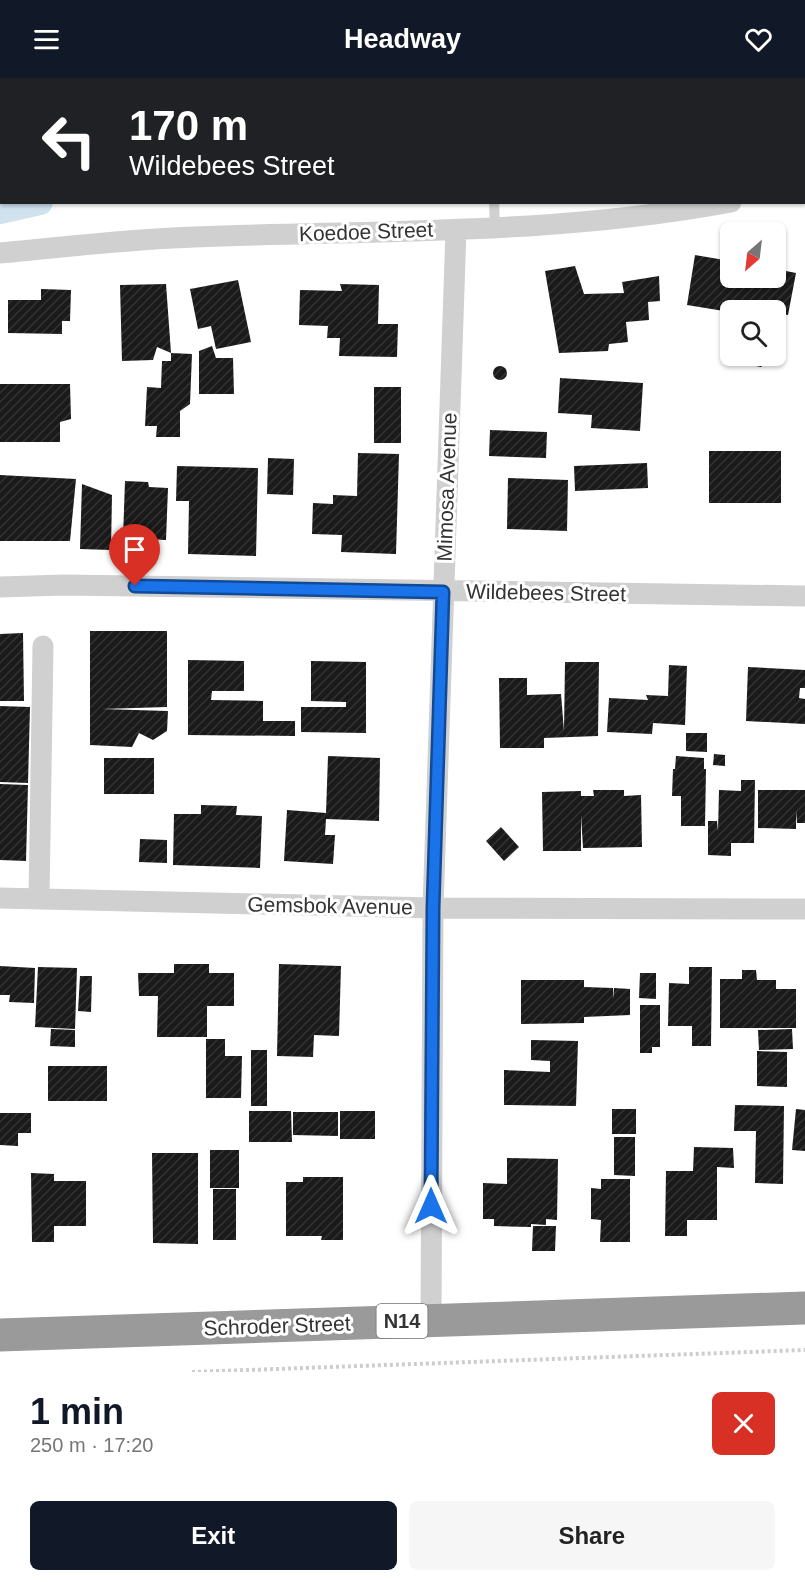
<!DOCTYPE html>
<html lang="en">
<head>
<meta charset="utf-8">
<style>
	body { margin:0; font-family:Arial,sans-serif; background:#f6f6f6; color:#222; height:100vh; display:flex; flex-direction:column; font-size:22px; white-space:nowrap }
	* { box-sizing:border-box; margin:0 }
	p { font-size:20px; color:#767676 }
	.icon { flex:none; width:33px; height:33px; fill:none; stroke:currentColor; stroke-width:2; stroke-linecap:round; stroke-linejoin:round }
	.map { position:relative; height:1294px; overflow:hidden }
	.details { display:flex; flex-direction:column; background:#fff; flex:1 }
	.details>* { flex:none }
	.hud { position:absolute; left:0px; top:0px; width:806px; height:126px; box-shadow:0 2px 4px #0004; background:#202124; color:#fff; overflow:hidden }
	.needle { width:39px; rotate:208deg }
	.controls { position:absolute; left:720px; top:144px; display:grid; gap:12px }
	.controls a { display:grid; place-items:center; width:66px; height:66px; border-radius:9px; background:#fff; box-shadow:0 2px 4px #0004; font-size:30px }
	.pin { position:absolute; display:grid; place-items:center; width:51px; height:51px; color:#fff; margin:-62px -26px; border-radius:50% 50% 50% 0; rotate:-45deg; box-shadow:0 0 6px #0007 }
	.pin .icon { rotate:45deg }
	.me { position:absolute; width:66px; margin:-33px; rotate:0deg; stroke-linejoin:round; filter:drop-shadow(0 0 4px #0008) }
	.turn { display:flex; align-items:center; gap:21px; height:126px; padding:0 30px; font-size:27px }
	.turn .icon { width:78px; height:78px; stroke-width:2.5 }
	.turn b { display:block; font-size:42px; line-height:51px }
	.round { display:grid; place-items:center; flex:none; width:63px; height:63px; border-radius:9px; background:#f6f6f6 }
	.overview { display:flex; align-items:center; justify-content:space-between; height:102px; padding:0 30px }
	h1 { font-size:36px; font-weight:600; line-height:45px; color:#111827 }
	.button { display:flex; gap:12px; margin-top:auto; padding:12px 30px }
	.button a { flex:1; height:69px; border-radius:9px; background:#111827; color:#fff; font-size:24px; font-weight:600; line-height:69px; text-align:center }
	.button a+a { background:#f6f6f6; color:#222 }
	header { display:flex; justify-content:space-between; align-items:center; height:78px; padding:0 30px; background:#111827; color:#fff; font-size:27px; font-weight:600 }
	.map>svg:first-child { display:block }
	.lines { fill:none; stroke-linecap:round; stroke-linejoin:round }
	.canal { stroke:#cfe2ee; stroke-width:26 }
	.building { fill:url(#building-hatch) }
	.path { stroke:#cdcdcd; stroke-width:4; stroke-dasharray:3 3; stroke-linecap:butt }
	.lane { stroke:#d0d0d0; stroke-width:10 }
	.street { stroke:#d0d0d0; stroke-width:21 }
	.highway { stroke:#9a9a9a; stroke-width:33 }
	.route-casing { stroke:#114b97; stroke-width:15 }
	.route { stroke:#1a73e8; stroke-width:10 }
	.labels { text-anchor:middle; stroke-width:6; stroke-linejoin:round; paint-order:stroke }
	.shield { fill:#fff; stroke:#707070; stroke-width:1.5 }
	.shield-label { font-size:20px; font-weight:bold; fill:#333 }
	.street-label { font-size:21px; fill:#333; stroke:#fff }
</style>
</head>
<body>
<header><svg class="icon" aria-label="menu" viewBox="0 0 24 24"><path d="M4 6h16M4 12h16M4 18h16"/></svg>Headway<svg class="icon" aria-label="heart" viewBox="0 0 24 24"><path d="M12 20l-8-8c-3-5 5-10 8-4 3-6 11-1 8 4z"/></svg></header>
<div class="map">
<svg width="805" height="1294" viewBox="0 0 805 1294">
	<defs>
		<pattern id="building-hatch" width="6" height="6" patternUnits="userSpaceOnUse" patternTransform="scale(1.5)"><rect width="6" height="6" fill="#1a1a1a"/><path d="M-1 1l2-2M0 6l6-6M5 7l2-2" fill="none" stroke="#333"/></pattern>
	</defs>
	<rect width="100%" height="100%" fill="#fff"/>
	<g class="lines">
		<!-- canal -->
		<path class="canal" d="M804,46L805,45
			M0,133L40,124"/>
	</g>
	<!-- building -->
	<path class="building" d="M695,177L730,183V200H776V191L796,195L788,237L782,236L783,244L776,273V232H730V234L687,227Z
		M575,188L584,216L624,215L622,204L659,198L660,223L648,224L649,242L626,244L628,264L609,266L608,273L559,275L545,193Z
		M238,202L251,264L216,271L211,248L198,251L190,211Z
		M166,206L171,275L157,269L153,282L122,283L120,207Z
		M340,206L379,207L378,246H398L397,279L339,278L340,260H327L328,248L299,247L300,212L342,213Z
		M41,211L71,212L70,243H62V256L8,255V222H41Z
		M212,268L216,280H233L234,316H199V273Z
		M171,275L192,276L190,326L180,333V359H156L157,348H145L147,309L161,310L162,283H171Z
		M738,278H773L761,289L737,284Z
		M493 295a7 7 0 1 1 14 0a7 7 0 1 1-14 0Z
		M560,300L643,305L640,353L591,350L592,337L558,335Z
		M0,306H70L71,341L60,344V364H0Z
		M374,309H401V365H374Z
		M490,352L547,354L546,380L489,378Z
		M709,373H781V425H709Z
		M358,375L399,376L396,476L341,474L342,457L312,456L313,425L333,426V417L357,418Z
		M268,380L294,381L293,417L267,416Z
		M647,385L648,410L575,413L574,388Z
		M177,388L258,390L256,478L188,476L189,423H176Z
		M0,397L76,401L70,463H0Z
		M508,400L568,402L567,453L507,451Z
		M125,403L148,404L149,409L168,410L166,462L123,460Z
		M82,406L112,417L111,472L80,471Z
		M90,553H167V629L102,631L168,633L167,653L153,662L139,655L132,669L90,667Z
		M23,555L24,623H0V556Z
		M188,582L244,583V613H212L211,622L263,623V643H295V658L188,657Z
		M311,583L366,584V655L301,654V629H346V624L311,623Z
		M565,584H599L598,658L544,660V670H500L499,600H527V617L561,616L564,653Z
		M669,587L687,588L685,647L653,645L652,656L607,654L609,620L648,622L646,617L668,618Z
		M748,589L805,592V610H800L799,620L805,621V646L746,643Z
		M0,628L30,629L28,705L0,704Z
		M686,655H707V674L686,673Z
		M714,676L725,677V688L713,687Z
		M328,678L380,680L379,743L326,741L325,757H335L333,786L284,783L287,732L326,735Z
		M676,678L704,680V691H706L705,748H681V718H672L673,691H675Z
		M104,680H154V716H104Z
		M741,702H755L754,765H731V778L708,777V743H717L718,753L719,712L741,713Z
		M0,706L28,707L26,783L0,782Z
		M593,712H624V718L641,717L642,769L583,770L581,737V773H543L542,714L581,713V718H594Z
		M758,712H805V745H797L796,733V751L758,750Z
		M201,727L237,728L236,737L262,738L260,790L173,787L174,736H201Z
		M501,749L519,769L504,783L486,763Z
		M140,761L167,762V785L139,784Z
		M174,886H209V895H234V928H207V959H157L158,918H139L138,895H174Z
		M279,886L341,888L339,958L314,957L313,979L277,978Z
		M0,888L35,890L34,925L9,924L10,917H0Z
		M38,889L77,890L75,951L35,949Z
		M689,889H712L711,968H692V948H668L669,905L689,906Z
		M742,892H756L757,902H776V911H796V950H720V901H742Z
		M640,895H656V921L639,920Z
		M80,898H92L91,934L78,933Z
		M521,902H584V909L613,910V921L614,910L630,911V937L584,939V945L521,946Z
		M640,927H660V969H652V975H640Z
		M51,951L75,952V969L50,968Z
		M792,951L793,971L759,972L758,952Z
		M206,961H225V978H242L241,1020H206Z
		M531,962L578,963L576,1028L504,1027V992L550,994V983L531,982Z
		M251,972H267V1028H251Z
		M757,973L787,974V1009L757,1008Z
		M48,988H107V1023H48Z
		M735,1027L784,1028L783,1106L755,1105L756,1053H734Z
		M612,1031H636V1056H612Z
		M796,1031L805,1032V1073L792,1072Z
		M249,1033H291L292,1064H249Z
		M340,1033H375V1061H340Z
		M293,1034H338V1058L293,1057Z
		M0,1035H31V1055H18V1068L0,1067Z
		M614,1059H635V1098L614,1097Z
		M694,1069L733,1070L734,1090L717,1089V1142H687V1158H665L666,1093H693Z
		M210,1072H239V1110H210Z
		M152,1075H198V1166L153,1165Z
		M507,1080L558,1081L557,1142L546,1141V1147L531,1146V1149L494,1148V1141H483V1105L507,1106Z
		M31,1095L54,1096V1103H86V1148H54V1164H32Z
		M303,1099H343V1162H321L322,1158H286V1104H303Z
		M601,1101H630V1164H600L601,1142L591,1141V1110L601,1111Z
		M213,1111H236V1162H213Z
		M533,1148H556L555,1173H532Z"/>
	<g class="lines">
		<!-- path -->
		<path class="path" d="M192,1294L805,1272"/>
		<!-- lane -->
		<path class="lane" d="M495,2V0
			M494,124L495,150"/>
		<!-- street -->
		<path class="street" d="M804,111H805
			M0,175C65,169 130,161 195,159C374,152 555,157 731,124
			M0,509L64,507L805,518
			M0,820L433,830L805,831
			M39,821L43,568
			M431,1242L433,830L456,152"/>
		<!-- highway -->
		<path class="highway" d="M0,1257L805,1230"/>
	</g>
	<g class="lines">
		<!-- route casing -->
		<g class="route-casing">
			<path id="route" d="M135,508L443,514L433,830L431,1128"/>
		</g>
		<!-- route -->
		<use href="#route" class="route"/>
	</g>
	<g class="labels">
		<!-- shield labels -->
		<rect class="shield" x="376.5" y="1226" width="51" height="34" rx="4.5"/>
		<g class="shield-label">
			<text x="402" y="1250">N14</text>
		</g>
		<!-- street labels -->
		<g class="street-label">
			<text transform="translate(366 154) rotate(-2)" y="7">Koedoe Street</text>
			<text transform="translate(447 409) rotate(-88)" y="7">Mimosa Avenue</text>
			<text transform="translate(546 515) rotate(1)" y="7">Wildebees Street</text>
			<text transform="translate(330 828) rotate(1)" y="7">Gemsbok Avenue</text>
			<text transform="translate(277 1248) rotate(-2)" y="7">Schroder Street</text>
		</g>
	</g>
</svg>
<div class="controls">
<a><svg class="needle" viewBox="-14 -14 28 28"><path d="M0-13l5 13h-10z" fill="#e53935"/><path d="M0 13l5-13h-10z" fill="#767676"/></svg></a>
<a><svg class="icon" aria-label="search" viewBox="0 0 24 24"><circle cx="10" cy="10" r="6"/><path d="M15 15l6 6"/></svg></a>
</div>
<div class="pin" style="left:135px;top:508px;background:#d93025"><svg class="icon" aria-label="arrive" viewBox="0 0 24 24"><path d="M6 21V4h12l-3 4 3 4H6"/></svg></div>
<svg class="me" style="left:431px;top:1128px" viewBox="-20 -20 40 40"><path d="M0-17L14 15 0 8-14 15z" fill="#1a73e8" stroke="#fff" stroke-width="4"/></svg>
<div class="hud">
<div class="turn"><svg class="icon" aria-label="left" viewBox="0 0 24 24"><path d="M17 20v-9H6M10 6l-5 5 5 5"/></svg><div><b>170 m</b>Wildebees Street</div></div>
</div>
</div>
<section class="details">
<div class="overview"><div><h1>1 min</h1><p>250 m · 17:20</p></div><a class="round" style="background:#d93025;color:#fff"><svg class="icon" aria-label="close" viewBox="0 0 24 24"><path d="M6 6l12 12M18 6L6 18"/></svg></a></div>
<div class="button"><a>Exit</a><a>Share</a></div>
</section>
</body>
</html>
